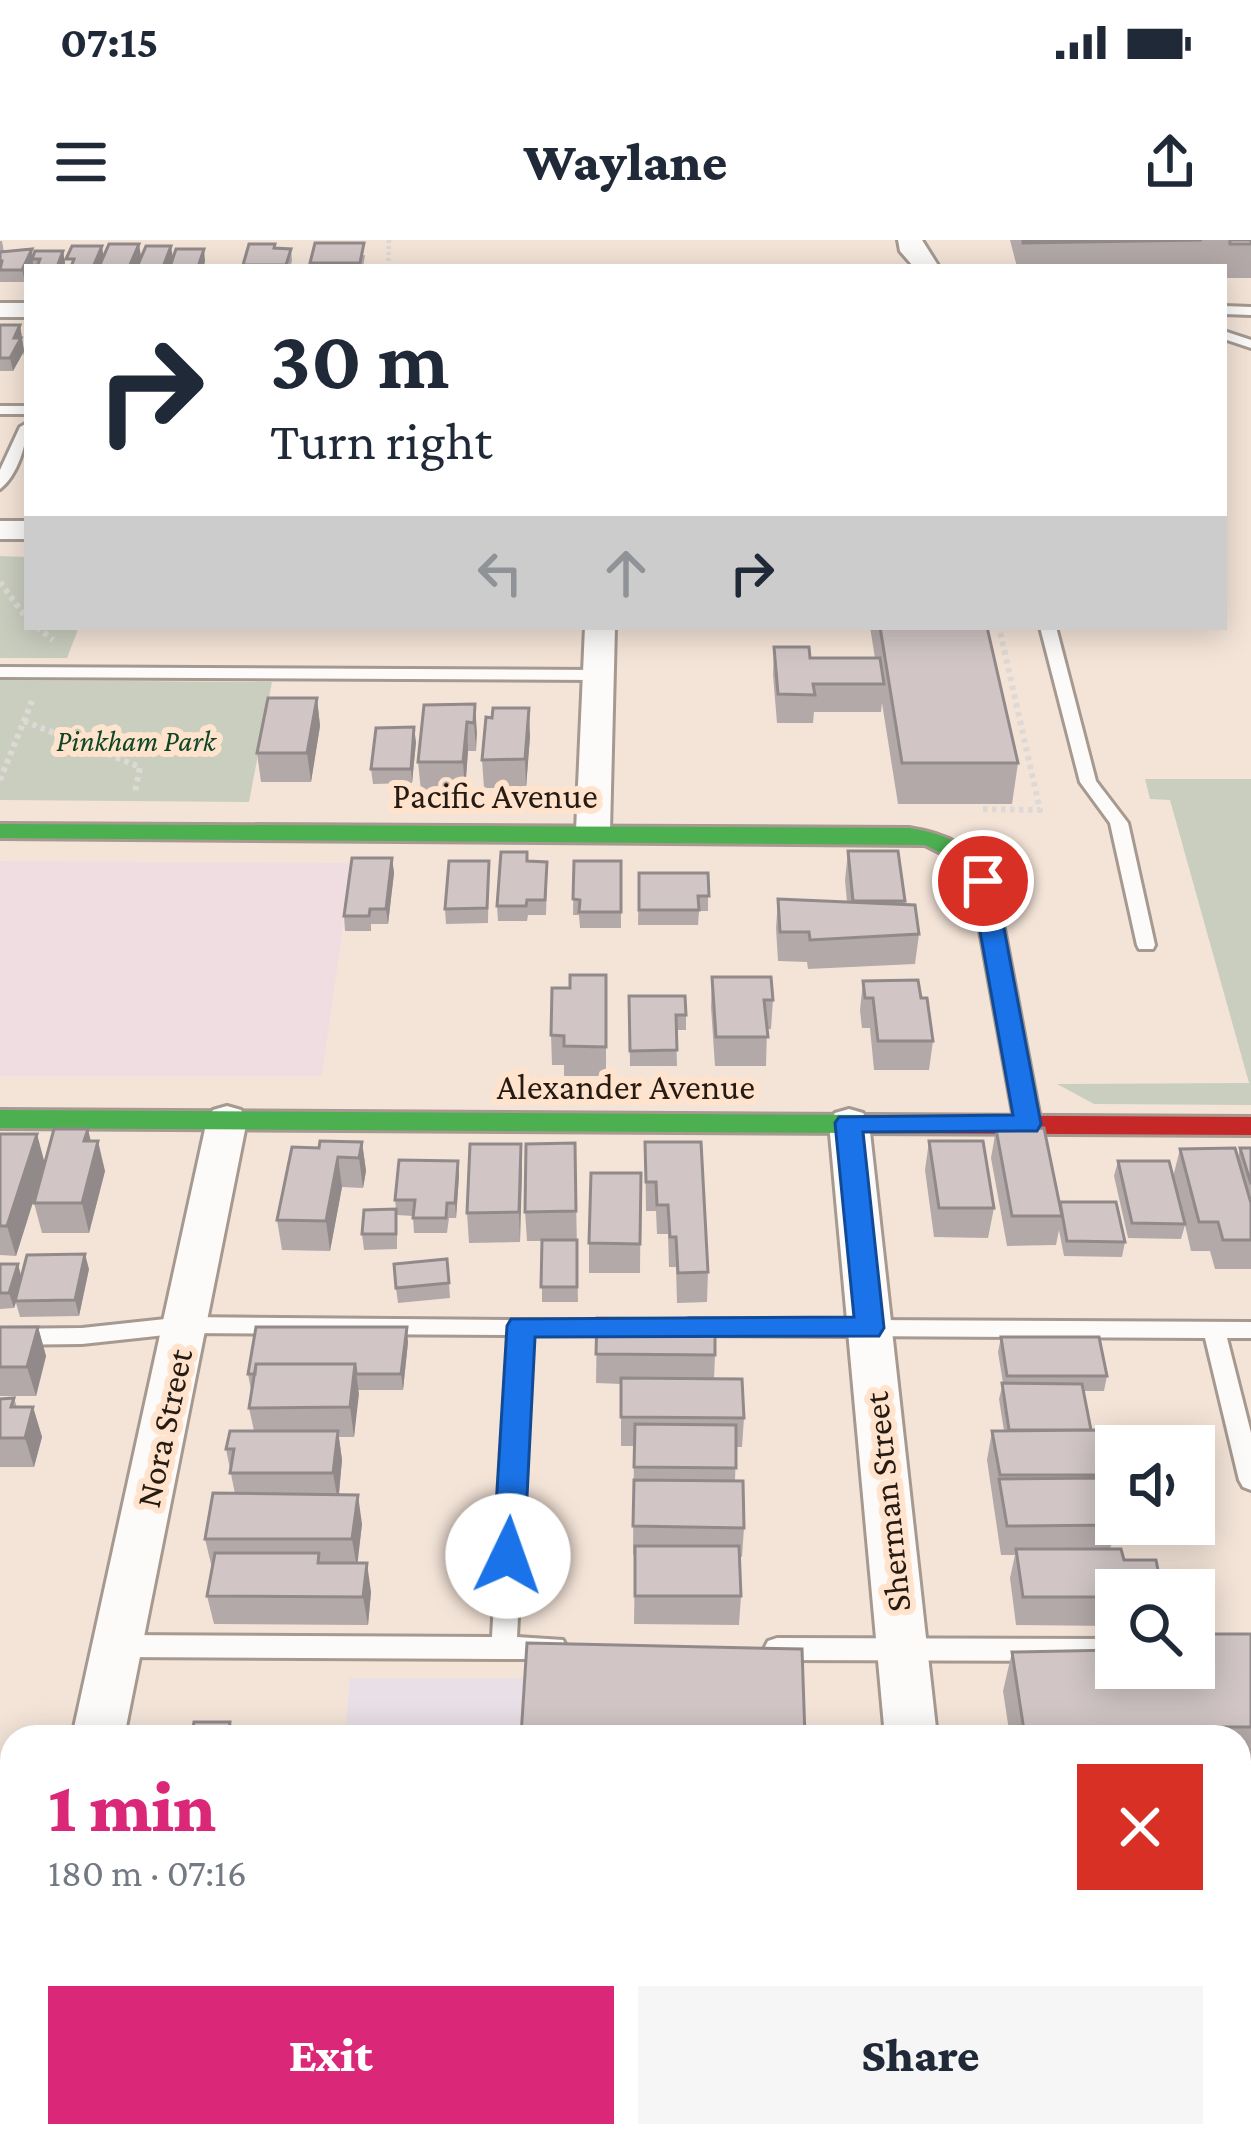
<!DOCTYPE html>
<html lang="en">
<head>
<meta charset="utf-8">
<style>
	body { margin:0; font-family:"Crimson Pro",serif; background:#f6f6f7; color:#1f2937; height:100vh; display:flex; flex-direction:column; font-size:45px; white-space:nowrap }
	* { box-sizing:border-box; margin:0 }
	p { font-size:39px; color:#747a83 }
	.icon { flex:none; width:66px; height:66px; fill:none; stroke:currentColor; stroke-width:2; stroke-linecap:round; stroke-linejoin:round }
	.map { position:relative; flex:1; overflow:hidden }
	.panel { position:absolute; left:0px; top:1485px; width:1251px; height:423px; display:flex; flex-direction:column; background:#fff; border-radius:36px 36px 0 0; box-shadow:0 6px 30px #0003 }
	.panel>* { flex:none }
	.guide { position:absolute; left:24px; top:24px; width:1203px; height:366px; border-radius:0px; box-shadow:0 6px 30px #0003; background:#fff; color:#1f2937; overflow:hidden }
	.buttons { position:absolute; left:1095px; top:1185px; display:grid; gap:24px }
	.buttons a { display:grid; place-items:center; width:120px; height:120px; border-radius:0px; background:#fff; box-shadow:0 6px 30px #0003; font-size:60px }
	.pin { position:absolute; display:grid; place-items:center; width:102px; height:102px; color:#fff; margin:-51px; border:6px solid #fff; border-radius:50%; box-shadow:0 3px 12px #0007 }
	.me { position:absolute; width:132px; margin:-66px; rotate:3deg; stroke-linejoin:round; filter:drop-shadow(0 0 9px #0008) }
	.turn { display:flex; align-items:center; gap:42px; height:252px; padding:0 48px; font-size:54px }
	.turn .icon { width:156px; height:156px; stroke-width:2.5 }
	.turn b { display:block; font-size:84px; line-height:102px }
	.lanes { display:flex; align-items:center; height:114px; padding:0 48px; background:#0003; justify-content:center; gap:60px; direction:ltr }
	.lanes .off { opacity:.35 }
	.round { display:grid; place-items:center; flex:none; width:126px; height:126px; border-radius:0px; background:#f6f6f7 }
	.head { display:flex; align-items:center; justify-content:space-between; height:204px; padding:0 48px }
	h1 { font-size:72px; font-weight:800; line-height:90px; color:#db2777 }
	.cta { display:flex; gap:24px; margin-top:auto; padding:24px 48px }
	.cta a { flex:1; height:138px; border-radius:0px; background:#db2777; color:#fff; font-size:48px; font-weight:800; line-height:138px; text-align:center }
	.cta a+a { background:#f6f6f7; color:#1f2937 }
	.status { display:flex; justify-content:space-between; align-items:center; height:84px; padding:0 60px; background:#fff; direction:ltr }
	.status svg { height:33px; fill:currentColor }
	header { display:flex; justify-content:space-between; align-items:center; height:156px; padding:0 48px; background:#fff; font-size:54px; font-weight:800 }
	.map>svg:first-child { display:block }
	.commercial { fill:#e9dfe6 }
	.education { fill:#efdde1 }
	.green { fill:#c9cebf }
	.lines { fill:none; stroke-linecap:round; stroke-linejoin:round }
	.lane-casing { stroke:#a59990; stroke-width:6 }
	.street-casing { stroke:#a59990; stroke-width:6 }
	.fast-casing { stroke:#a59990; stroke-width:6 }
	.jam-casing { stroke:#a59990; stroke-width:6 }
	.path-far2 { stroke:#ded9d5; stroke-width:4.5; stroke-dasharray:3 3; stroke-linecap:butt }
	.path-far1 { stroke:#ded9d5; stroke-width:6; stroke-dasharray:4.5 4.5; stroke-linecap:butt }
	.path { stroke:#ded9d5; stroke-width:9; stroke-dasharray:8 8; stroke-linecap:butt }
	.lane { fill:#fdfbf9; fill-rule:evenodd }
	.street { fill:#fdfbf9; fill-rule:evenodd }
	.fast { fill:#4caf50; fill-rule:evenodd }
	.jam { fill:#c62828; fill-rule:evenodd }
	.wall { fill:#b4a9a9 }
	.shaded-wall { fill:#928a8a }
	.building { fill:#d1c5c5; stroke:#928a8a; stroke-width:3 }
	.route { fill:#1a73e8; stroke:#114b97; stroke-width:3 }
	.labels { text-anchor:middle; stroke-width:12; stroke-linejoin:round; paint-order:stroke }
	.far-park-label { font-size:30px; font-style:italic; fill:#0e4525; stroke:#ffe3cd }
	.street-label { font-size:36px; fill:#251b13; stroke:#ffe3cd }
</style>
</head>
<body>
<div class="status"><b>07:15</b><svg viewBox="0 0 49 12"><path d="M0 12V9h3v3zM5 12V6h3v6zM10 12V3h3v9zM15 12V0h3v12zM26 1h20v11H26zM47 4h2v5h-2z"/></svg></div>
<header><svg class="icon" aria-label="menu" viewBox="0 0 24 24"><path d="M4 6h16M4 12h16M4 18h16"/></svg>Waylane<svg class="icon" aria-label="share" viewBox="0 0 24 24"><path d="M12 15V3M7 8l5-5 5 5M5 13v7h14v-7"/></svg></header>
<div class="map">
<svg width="1251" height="1906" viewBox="0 0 1251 1906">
	<rect width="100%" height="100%" fill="#f4e4d8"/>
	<!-- commercial -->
	<path class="commercial" d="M350,1438H794L800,1497H345Z"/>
	<!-- education -->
	<path class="education" d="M0,621L352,623L322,836H0Z"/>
	<!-- green -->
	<path class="green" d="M0,316L27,317V387H79L67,418H0Z
		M0,440L272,442L249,562L0,560Z
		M1145,539H1251V865L1094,864L1057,844L1249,843L1170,560L1150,559Z
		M0,1894L880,1901L883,1906H0Z"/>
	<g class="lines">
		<!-- lane casing -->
		<g class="lane-casing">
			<path id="lane" d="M1224,66L1251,67V75L1224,74Z
				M1224,91L1251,100V108L1224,99Z
				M0,166H27V174H0Z
				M27,183C27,205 17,236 0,249V230L20,187Z
				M1040,387H1056L1096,541L1128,583L1155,705L1153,709H1139L1137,705L1110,583L1080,542Z
				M0,427L598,430L606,435L598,440L0,437Z
				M184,1077L631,1081L634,1087L631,1093L623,1095H532L517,1397L563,1400L567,1408L563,1416L554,1419H504L117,1417L108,1414L104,1406L108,1398L117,1395L492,1397L509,1095L184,1093L82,1104L0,1105V1089L82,1088Z
				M690,1079L1251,1082V1098H1227L1251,1193V1250L1243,1247L1239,1240L1205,1098L690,1095L682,1093L679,1087L682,1081Z
				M777,1398L1116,1399V1421L777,1420L768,1417L764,1409L768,1401Z"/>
		</g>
		<!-- street casing -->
		<g class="street-casing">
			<path id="street" d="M898,0H922L939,27H914L900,11Z
				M0,63H27V77H0Z
				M0,281H27V299H0Z
				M585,387H615L610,591L605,598H581L576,591Z
				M227,866L241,870L247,880L124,1497H72L207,880L213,870Z
				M849,869L863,873L869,883L937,1497H885L829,883L835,873Z
				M925,1896H985L986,1906H926Z"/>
		</g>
		<!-- fast casing -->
		<g class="fast-casing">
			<path id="fast" d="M0,584L909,588C948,594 974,607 995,641L1041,884L1028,893L1015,884L971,641L953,619L925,605L0,598Z
				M0,870L863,875L876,884L863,893L0,888Z
				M0,1766H12V1802H0Z
				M1239,1774H1251V1812H1239Z"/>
		</g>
		<!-- jam casing -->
		<g class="jam-casing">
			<path id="jam" d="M863,875L1251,877V895L863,893L850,884Z"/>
		</g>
		<!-- path-far2 -->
		<path class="path-far2" d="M388,27L389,0"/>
		<!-- path-far1 -->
		<path class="path-far1" d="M0,342L27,379
			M37,387L53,400
			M24,481L140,527L135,552
			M0,540L32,461
			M983,569L1040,570L999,387"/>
		<!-- path -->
		<path class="path" d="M288,1906L289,1896"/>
		<!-- lane -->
		<use href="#lane" class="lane"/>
		<!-- street -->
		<use href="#street" class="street"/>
		<!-- fast -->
		<use href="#fast" class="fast"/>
		<!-- jam -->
		<use href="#jam" class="jam"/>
	</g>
	<!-- wall -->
	<path class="wall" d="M1010,0H1251V38H1224V27H1017Z
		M0,1H2L4,12L34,16L63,11L65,23L64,27H34L33,24L32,27H27L25,42H0Z
		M275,4V8L291,9L292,21L290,27H243V25Z
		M365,15L363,27H311L310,23Z
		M0,85H20L24,111L27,103V125L23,113L13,131H0Z
		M870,387H987L1018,523L1012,564H898L882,463L881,472H814L813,483H777L773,435L774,407L810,418H875Z
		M317,458L320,486L311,542H261L257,513Z
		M475,464L476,511H468L465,551H421L418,522Z
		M530,496L526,548H484L482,520Z
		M416,502L412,543L373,544L371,529Z
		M848,611L905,661V665L919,694L915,724L808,729L807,722L778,721L776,688L778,659L847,662L845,640Z
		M392,618L394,633L388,684H371V691H345L344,676Z
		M489,621L488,683L446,684L445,669Z
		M528,621L547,637L546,675H528L527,681H498L497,666Z
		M574,621H621V688H580L579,675H573Z
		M639,633H708V671H699L698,685H638Z
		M606,735V836H564V825H552L551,795L570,748Z
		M712,737L773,760L771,789H767L766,826H715L711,767Z
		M863,741L921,758L933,801L929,830H874L870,788H862L860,770Z
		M629,756L686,775V790H676L677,826H630Z
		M996,889L1059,963L1125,1002L1122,1017L1064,1016L1059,990L1056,1005L1007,1006L991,918Z
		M0,894L45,923L90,901L105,931L89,993H42L34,963L42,933L16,1016L0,1015Z
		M929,901L994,968L988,998L934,997L925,930Z
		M362,902L366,931L363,948L342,947L330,1011L282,1010L277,980L319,908Z
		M645,902L708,1032L707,1062L677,1063L676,1027H669L668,994H657L656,971H646Z
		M575,903L578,1062H542V1001H527L525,972Z
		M521,904L520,1002L469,1003L467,973Z
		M1240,908H1251V1029H1215L1210,1011H1191L1185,985L1181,999L1128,998L1114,936L1118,921L1173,937L1180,909L1238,917Z
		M458,921L459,936L456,978H449L447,993H414L413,976L397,975V1009L364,1010L362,994L396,969L395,960Z
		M641,933L640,1033H589V1003Z
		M0,1024L21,1036L89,1029L79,1076L20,1077L16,1063L14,1068L0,1069Z
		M449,1043L450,1058L398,1063L396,1048Z
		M597,1078L715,1115L714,1139L744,1178L742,1207H736L735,1241L744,1288L742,1317H740L741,1356L739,1385L634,1384L635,1315H633L634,1206H621V1144L596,1143Z
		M0,1087H38L46,1116L36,1156H0Z
		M1001,1097L1107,1136L1104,1151H1084L1091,1190L1108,1235L1117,1285L1110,1309L1116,1350V1386L1016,1385L1010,1338L1015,1315H1001L987,1220L992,1191H1004L999,1159L1003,1143L998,1112Z
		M408,1102L403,1150H358L354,1197H339L342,1220L339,1255L362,1284L357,1323L371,1352L368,1385L214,1384L207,1356L212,1328L205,1299L235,1254L226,1209L254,1191L249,1168L251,1150L248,1134Z
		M14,1158L17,1167H33L42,1197L34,1227H0V1159Z
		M1251,1394V1527H1239V1497H1010L1003,1451L1012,1412L1116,1428Z"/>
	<!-- shaded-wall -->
	<path class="shaded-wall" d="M139,4L141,16L137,27H129Z
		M102,6L104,19L101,27H93Z
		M171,6L173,18L169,27H163Z
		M32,9L33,24L32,27H27L25,42L22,30Z
		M204,9L205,21L204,27H198Z
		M63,11L65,23L64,27H57Z
		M20,85L24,111L13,131L10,118L14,98Z
		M317,458L320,486L311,542L307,513Z
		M475,464L477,493L476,511L474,483Z
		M529,468L530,496L526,548L525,519Z
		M467,482L468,511L465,551L463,522Z
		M414,487L416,502L412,543L411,529Z
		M392,618L394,633L388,684L386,669Z
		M88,889L94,915L98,901L105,931L89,993L82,963L84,901Z
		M37,894L45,924L16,1016L7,986Z
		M362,902L366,931L363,948L359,918Z
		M521,904L522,933L520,1002L519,972Z
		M338,917L342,947L330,1011L326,981Z
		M458,921L459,936L456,978L455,963Z
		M85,1014L89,1029L79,1076L75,1060Z
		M18,1024L22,1039L14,1068L9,1053Z
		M38,1087L46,1116L36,1156L27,1127Z
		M407,1087L408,1102L403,1150L401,1134Z
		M355,1124L359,1154L354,1197L350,1167Z
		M33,1167L42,1197L34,1227L25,1198Z
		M338,1191L342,1220L338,1262L333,1233Z
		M358,1255L362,1284L357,1328L352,1299Z
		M367,1323L371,1352L368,1385L363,1357Z"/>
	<!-- building -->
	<path class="building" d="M1023,0H1202L1023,3Z
		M1230,0H1251V4H1230Z
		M315,3H364L360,23H310Z
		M109,4H139L129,27H99Z
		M249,4H275L274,8L291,9L286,25H243Z
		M72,6H102L93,27H71L74,19H66Z
		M146,6H171L163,27H137Z
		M32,9L22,30H0L2,21H0V12Z
		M176,9H204L198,27H170Z
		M35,11H63L57,27H37L40,19H32Z
		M0,85H20L14,98H21L10,118H0Z
		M880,387H987L1018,523H902Z
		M774,407H809L810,418H880L884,444H813L815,455L778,454Z
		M268,458H317L307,513H257Z
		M475,464L474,483L467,482L463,522H418L424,465Z
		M493,468H529L525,519L482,520L486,477L492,478Z
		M414,487L411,529H371L376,488Z
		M848,611H898L905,661H853Z
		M501,612H527V621L547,622L545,660H527L526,666H497Z
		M352,618H392L386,669H370L369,676H344Z
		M449,621H489L487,668L445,669Z
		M574,621H621V672H579L580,660L573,659Z
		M639,633H708L709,656H698L699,670H639Z
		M778,659L915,665L919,694L810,700L809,692H780Z
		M570,735H606V807L564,806V796L551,795L552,748H570Z
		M712,737H771L773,760H764L768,797H716Z
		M918,740L921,758H927L933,801H878L873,758H865L863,741Z
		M629,756H685L686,775H676L677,810L630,811Z
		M1044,888L1062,976H1012L996,889Z
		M54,889H88L84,901H98L82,963H34Z
		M0,894H37L7,986H0Z
		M320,901L362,902L359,918L338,917L326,981L277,980L292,907L319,908Z
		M929,901H983L994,968H939Z
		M645,902H701L708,1032L678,1033L676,997H670L668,965H657L656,942H646Z
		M575,903L576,971L525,972L526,904Z
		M470,904H521L519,972L467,973Z
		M1235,908L1251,963V1000H1223L1218,982H1199L1180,909Z
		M1240,908H1251V944Z
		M399,920L458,921L455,963H447L446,978H413L415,960H395Z
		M1118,921H1169L1185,984L1132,983Z
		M591,933H641L640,1004L589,1003Z
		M1060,962H1116L1125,1002L1067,1001Z
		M396,969V994H362L364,970Z
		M542,1000H577V1047H541Z
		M85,1014L75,1060L15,1061L27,1015Z
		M447,1019L449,1043L396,1048L394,1024Z
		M0,1024H18L9,1053H0Z
		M597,1078L715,1079V1115L596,1114Z
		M0,1087H38L27,1127H0Z
		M256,1087H407L401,1134H356L355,1124H256L255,1134H248Z
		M1001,1097H1099L1107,1136H1007Z
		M256,1124H355L350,1167L249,1168Z
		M621,1138L742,1139L744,1178L621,1177Z
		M1002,1143L1082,1144L1091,1190H1009Z
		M14,1158L11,1167H33L25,1198H0V1159Z
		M635,1184L736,1185V1228L634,1227Z
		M1099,1190L1108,1235H1000L992,1191Z
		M230,1191H338L333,1233H230L234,1209H226Z
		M1108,1238L1117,1285L1007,1286L999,1239Z
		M634,1240L743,1241L744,1288L633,1286Z
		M213,1253L358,1255L352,1299H205Z
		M635,1306H739L741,1356H635Z
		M1016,1309H1121L1124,1320H1156L1162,1350H1116V1357H1023Z
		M215,1313H319L318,1323H367L363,1357L207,1356Z
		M1194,1394H1251V1487H1150L1152,1497H1025L1012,1412L1116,1410V1428H1194Z
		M527,1403L802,1409L805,1497H463L464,1495L521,1496Z
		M194,1482H230L228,1497H164L165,1495L192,1494Z"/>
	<!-- route -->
	<path class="route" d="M983,634L995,641L1041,884L1037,891L863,892L884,1088L879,1096L535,1097L524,1316L520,1325L508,1329L497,1325L493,1316L507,1086L511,1079L854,1077L835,883L839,877L1013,875L971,641Z"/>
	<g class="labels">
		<!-- far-park labels -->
		<g class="far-park-label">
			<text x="136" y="511">Pinkham Park</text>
		</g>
		<!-- street labels -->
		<g class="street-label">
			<text x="495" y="568">Pacific Avenue</text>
			<text x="626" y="859">Alexander Avenue</text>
			<text transform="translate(163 1188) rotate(-78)" y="13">Nora Street</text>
			<text transform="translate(886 1262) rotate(-96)" y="13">Sherman Street</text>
		</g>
	</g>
</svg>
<div class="buttons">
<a><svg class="icon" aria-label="sound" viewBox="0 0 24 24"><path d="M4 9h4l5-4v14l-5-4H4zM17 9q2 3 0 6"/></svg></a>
<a><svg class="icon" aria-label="search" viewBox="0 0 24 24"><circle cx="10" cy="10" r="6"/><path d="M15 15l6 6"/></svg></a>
</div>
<div class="pin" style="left:983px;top:641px;background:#d93025"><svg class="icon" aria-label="arrive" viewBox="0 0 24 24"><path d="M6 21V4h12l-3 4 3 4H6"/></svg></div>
<svg class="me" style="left:508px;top:1316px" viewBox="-20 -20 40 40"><circle r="19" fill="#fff"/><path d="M0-13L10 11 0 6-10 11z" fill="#1a73e8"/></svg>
<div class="guide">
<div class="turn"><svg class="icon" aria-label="right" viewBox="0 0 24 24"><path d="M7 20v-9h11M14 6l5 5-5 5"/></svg><div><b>30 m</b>Turn right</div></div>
<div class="lanes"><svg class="icon off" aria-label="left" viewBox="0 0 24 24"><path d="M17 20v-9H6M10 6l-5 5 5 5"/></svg><svg class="icon off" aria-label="ahead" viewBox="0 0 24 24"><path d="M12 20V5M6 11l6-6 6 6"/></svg><svg class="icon" aria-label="right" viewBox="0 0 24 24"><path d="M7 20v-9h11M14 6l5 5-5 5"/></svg></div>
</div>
<section class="panel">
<div class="head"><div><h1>1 min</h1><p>180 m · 07:16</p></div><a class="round" style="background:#d93025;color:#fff"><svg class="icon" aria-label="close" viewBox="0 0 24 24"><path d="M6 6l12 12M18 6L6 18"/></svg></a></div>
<div class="cta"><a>Exit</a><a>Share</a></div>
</section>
</div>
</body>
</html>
